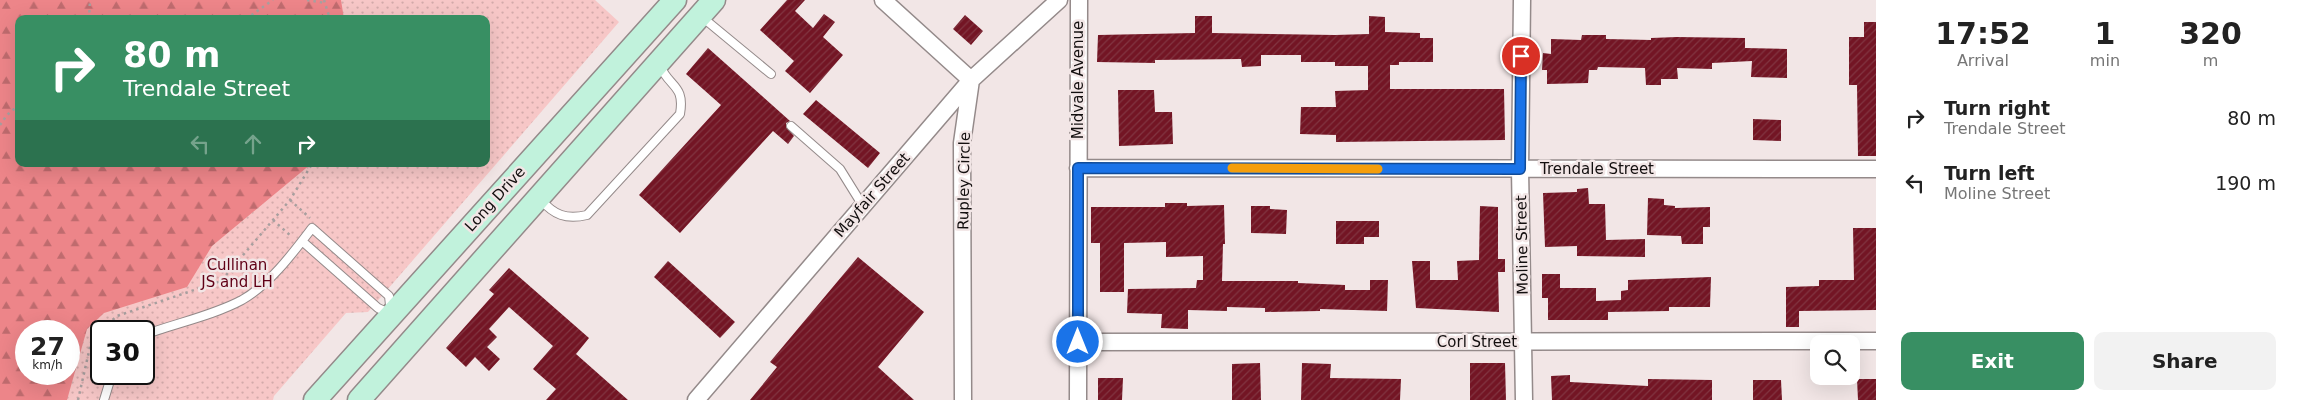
<!DOCTYPE html>
<html lang="en">
<head>
<meta charset="utf-8">
<style>
	body { margin:0; font-family:"DejaVu Sans",sans-serif; background:#f2f2f2; color:#222; height:100vh; display:flex; flex-direction:column; font-size:19px; white-space:nowrap }
	* { box-sizing:border-box; margin:0 }
	p { font-size:16px; color:#767676 }
	.icon { flex:none; width:28px; height:28px; fill:none; stroke:currentColor; stroke-width:2; stroke-linecap:round; stroke-linejoin:round }
	.map { position:relative; flex:1; overflow:hidden }
	.details { display:flex; flex-direction:column; background:#fff; width:425px }
	.details>* { flex:none }
	.hud { position:absolute; left:15px; top:15px; width:475px; height:152px; border-radius:10px; box-shadow:0 5px 20px #0002; background:#388f63; color:#fff; overflow:hidden }
	.fabs { position:absolute; left:1810px; top:335px; display:grid; gap:10px }
	.fabs a { display:grid; place-items:center; width:50px; height:50px; border-radius:10px; background:#fff; box-shadow:0 5px 20px #0002; font-size:25px }
	.speed { position:absolute; left:15px; top:320px; display:flex; gap:10px; font-size:25px; font-weight:700; text-align:center }
	.speed>* { display:grid; place-content:center; width:65px; height:65px; border-radius:50%; background:#fff; box-shadow:0 5px 20px #0002; line-height:1 }
	.speed small { font-size:12px; font-weight:400 }
	.speed .limit { border:2px solid #111; border-radius:8px; background:#fff; color:#111 }
	.pin { position:absolute; display:grid; place-items:center; width:42px; height:42px; color:#fff; margin:-21px; border:2px solid #fff; border-radius:50%; box-shadow:0 1px 5px #0007 }
	.me { position:absolute; width:55px; margin:-28px; rotate:0deg; stroke-linejoin:round; filter:drop-shadow(0 0 4px #0008) }
	.turn { display:flex; align-items:center; gap:18px; height:105px; padding:0 25px; font-size:22px }
	.turn .icon { width:65px; height:65px; stroke-width:2.5 }
	.turn b { display:block; font-size:35px; line-height:42px }
	.lanes { display:flex; align-items:center; height:48px; padding:0 25px; background:#0003; justify-content:center; gap:25px; direction:ltr }
	.lanes .off { opacity:.35 }
	.eta { display:flex; justify-content:space-evenly; align-items:center; height:85px; text-align:center }
	.eta b { font-size:30px; font-weight:700; line-height:35px }
	.cta { display:flex; gap:10px; margin-top:auto; padding:10px 25px }
	.cta a { flex:1; height:58px; border-radius:10px; background:#388f63; color:#fff; font-size:20px; font-weight:700; line-height:58px; text-align:center }
	.cta a+a { background:#f2f2f2; color:#222 }
	ul { padding:0; list-style:none }
	li { display:flex; align-items:center; gap:15px; height:65px; padding:0 25px }
	li div { flex:1 }
	li b { display:block; font-size:19px }
	li em { font-style:normal }
	main { display:flex; flex:1; min-height:0 }
	.map>svg:first-child { display:block }
	.green { fill:url(#green-dots); fill-rule:evenodd }
	.forest { fill:url(#forest-firs); fill-rule:evenodd }
	.building { fill:url(#building-hatch) }
	.lines { fill:none; stroke-linecap:round; stroke-linejoin:round }
	.service-casing { stroke:#948a8a; stroke-width:10 }
	.minor-casing { stroke:#948a8a; stroke-width:19 }
	.secondary-casing { stroke:#948a8a; stroke-width:25 }
	.path { stroke:#a89f9f; stroke-width:2.5; stroke-dasharray:2.5 4; stroke-linecap:butt }
	.service { stroke:#fff; stroke-width:8 }
	.minor { stroke:#fff; stroke-width:16 }
	.secondary { stroke:#c1f2dc; stroke-width:22 }
	.route-casing { stroke:#114b97; stroke-width:12 }
	.route { stroke:#1a73e8; stroke-width:9 }
	.slow { stroke:#f59e0b; stroke-width:9 }
	.labels { text-anchor:middle; stroke-width:5; stroke-linejoin:round; paint-order:stroke }
	.street-label { font-size:15px; fill:#130f0f; stroke:#f2e6e6 }
	.park-label { font-size:15px; fill:#600016; stroke:#f2e6e6 }
</style>
</head>
<body>
<main>
<div class="map">
<svg width="1876" height="400" viewBox="0 0 1876 400">
	<defs>
		<pattern id="green-dots" width="8" height="8" patternUnits="userSpaceOnUse" patternTransform="scale(1.25)"><rect width="8" height="8" fill="#f7c7c7"/><path d="M2 2h.1M6 6h.1" fill="none" stroke="#d3aaaa" stroke-width="1.8" stroke-linecap="round"/></pattern>
		<pattern id="forest-firs" width="22" height="20" patternUnits="userSpaceOnUse" patternTransform="scale(1.25)"><rect width="22" height="20" fill="#ed8589"/><path d="M5 1l3.5 6h-7zM16 11l3.5 6h-7z" fill="#bf6b6e"/></pattern>
		<pattern id="building-hatch" width="6" height="6" patternUnits="userSpaceOnUse" patternTransform="scale(1.25)"><rect width="6" height="6" fill="#731524"/><path d="M-1 1l2-2M0 6l6-6M5 7l2-2" fill="none" stroke="#813541"/></pattern>
	</defs>
	<rect width="100%" height="100%" fill="#f2e6e6"/>
	<!-- green -->
	<path class="green" d="M0,0H595L619,22L368,312L346,313L274,396L273,400H0ZM19,19H486V164H19ZM26,331H69V374H26ZM101,331H144V374H101Z"/>
	<!-- forest -->
	<path class="forest" d="M0,0H341L344,19H19V164H311L212,246L187,287L104,313L87,329L67,400H0ZM26,331H69V374H26Z"/>
	<!-- building -->
	<path class="building" d="M787,0H805L795,11L813,28L824,14L835,22L823,37L843,55L810,93L785,71L794,61L760,30Z
		M965,15L983,31L971,45L953,29Z
		M1195,16H1212V33L1335,35L1369,34V16L1385,17V32L1420,33V38H1433V62H1399V65H1390V89H1504L1505,140L1336,142V135L1300,134L1301,107H1336L1335,91L1368,90V66H1335V62H1301V55H1261V66L1242,67L1241,59L1155,60V63L1097,62L1098,35L1195,33Z
		M1864,22H1876V156H1858L1857,85H1849V37H1864Z
		M1582,35H1606V39L1651,40V38L1677,37L1745,38V48L1787,49V78L1751,77L1752,61L1712,63V69L1677,68L1678,79H1661V85H1646L1645,68L1598,67L1597,70H1589L1588,83L1547,84V70H1542L1543,53L1551,54V39L1581,40Z
		M708,48L790,121L786,123V127L794,136L788,144L773,131L680,233L639,195L721,105L686,74Z
		M1118,90H1154L1155,112H1172L1173,144L1119,146Z
		M816,100L880,153L868,168L803,114Z
		M1753,119L1781,120V141L1753,140Z
		M1588,188L1589,204H1605L1606,240L1645,239V257L1577,256V246L1545,247L1543,193L1577,192V189Z
		M1648,198L1664,199V205L1675,206V208L1710,207V227H1703V244H1682L1681,236L1647,235Z
		M1165,203H1187V206L1224,205L1225,244H1223L1222,281H1298V283L1345,285V290H1370V280H1388L1387,311L1320,309V311L1265,312V308L1227,307V311L1188,310V329L1161,328L1162,314L1127,313L1128,289L1196,288L1197,280H1203V256L1166,257V242L1124,243V292H1100V243H1091V207H1165Z
		M1251,206H1270V209L1287,210L1286,234L1251,233Z
		M1480,206L1498,207V259H1505V272H1498L1499,312L1416,308L1412,261H1430V280H1458L1457,261L1479,260Z
		M1336,221H1379V237H1364V244H1336Z
		M1853,228H1876V310L1799,311V327H1786V287L1819,286V280H1854Z
		M858,257L924,312L878,367L914,400H750L777,367L770,362Z
		M668,261L735,322L720,338L654,277Z
		M509,268L589,338L576,354L628,400H546L556,389L533,369L553,346L509,307L489,329L497,337L487,347L500,359L489,371L475,357L466,367L446,348L494,294L489,290Z
		M1542,274H1560V288H1596V301L1621,300V291L1628,290V280L1711,277L1710,307H1669V311L1608,312V320H1548V298H1542Z
		M1260,363L1261,400H1232V364Z
		M1302,363L1331,364L1330,378L1401,379L1400,400H1301Z
		M1470,363H1505L1506,400H1470Z
		M1570,375V382L1648,386V379L1712,380V400H1552L1551,376Z
		M1098,378H1123L1122,400H1098Z
		M1857,379H1876V400H1858Z
		M1753,380H1781L1782,400H1753Z"/>
	<g class="lines">
		<!-- service casing -->
		<g class="service-casing">
			<path id="service" d="M702,17L771,74
				M791,126L840,169L863,206
				M540,199C554,215 566,220 587,215L680,114C685,85 670,88 660,66
				M144,335C176,323 212,316 242,300C270,284 293,253 312,228L389,296L391,314L378,308L302,241
				M104,400L112,374"/>
		</g>
		<!-- minor casing -->
		<g class="minor-casing">
			<path id="minor" d="M883,0L971,80L962,143L963,400
				M1522,0L1520,169L1524,400
				M1078,168L1876,169
				M1078,342L1876,341
				M696,400L971,80L1059,0
				M1078,400L1079,0"/>
		</g>
		<!-- secondary casing -->
		<g class="secondary-casing">
			<path id="secondary" d="M315,400L675,0
				M359,400L714,0"/>
		</g>
		<!-- path -->
		<path class="path" d="M307,0L325,3
			M324,0L330,19
			M89,19L90,0
			M246,19L273,0
			M0,125L7,115L19,105
			M290,200L310,218
			M273,220L292,237
			M78,400L92,338L117,316L221,281L290,200L312,164"/>
		<!-- service -->
		<use href="#service" class="service"/>
		<!-- minor -->
		<use href="#minor" class="minor"/>
		<!-- secondary -->
		<use href="#secondary" class="secondary"/>
	</g>
	<g class="lines">
		<!-- route casing -->
		<g class="route-casing">
			<path id="route" d="M1078,342V168L1520,169L1521,56"/>
		</g>
		<!-- route -->
		<use href="#route" class="route"/>
		<!-- slow -->
		<path class="slow" d="M1232,168L1378,169"/>
	</g>
	<g class="labels">
		<!-- street labels -->
		<g class="street-label">
			<text transform="translate(1078 80) rotate(-90)" y="5">Midvale Avenue</text>
			<text x="1597" y="174">Trendale Street</text>
			<text transform="translate(964 181) rotate(-89)" y="5">Rupley Circle</text>
			<text transform="translate(872 195) rotate(-49)" y="5">Mayfair Street</text>
			<text transform="translate(495 199) rotate(-48)" y="5">Long Drive</text>
			<text transform="translate(1522 245) rotate(-91)" y="5">Moline Street</text>
			<text x="1477" y="347">Corl Street</text>
		</g>
		<!-- park labels -->
		<g class="park-label">
			<text x="237" y="270">Cullinan<tspan x="237" dy="17">JS and LH</tspan></text>
		</g>
	</g>
</svg>
<div class="fabs">
<a><svg class="icon" aria-label="search" viewBox="0 0 24 24"><circle cx="10" cy="10" r="6"/><path d="M15 15l6 6"/></svg></a>
</div>
<div class="speed"><div>27<small>km/h</small></div><div class="limit">30</div></div>
<div class="pin" style="left:1521px;top:56px;background:#d93025"><svg class="icon" aria-label="arrive" viewBox="0 0 24 24"><path d="M6 21V4h12l-3 4 3 4H6"/></svg></div>
<svg class="me" style="left:1078px;top:342px" viewBox="-20 -20 40 40"><circle r="17" fill="#1a73e8" stroke="#fff" stroke-width="3"/><path d="M0-11L8 9 0 5-8 9z" fill="#fff"/></svg>
<div class="hud">
<div class="turn"><svg class="icon" aria-label="right" viewBox="0 0 24 24"><path d="M7 20v-9h11M14 6l5 5-5 5"/></svg><div><b>80 m</b>Trendale Street</div></div>
<div class="lanes"><svg class="icon off" aria-label="left" viewBox="0 0 24 24"><path d="M17 20v-9H6M10 6l-5 5 5 5"/></svg><svg class="icon off" aria-label="ahead" viewBox="0 0 24 24"><path d="M12 20V5M6 11l6-6 6 6"/></svg><svg class="icon" aria-label="right" viewBox="0 0 24 24"><path d="M7 20v-9h11M14 6l5 5-5 5"/></svg></div>
</div>
</div>
<section class="details">
<div class="eta">
<div><b>17:52</b><p>Arrival</p></div>
<div><b>1</b><p>min</p></div>
<div><b>320</b><p>m</p></div>
</div>
<ul>
<li><svg class="icon" aria-label="right" viewBox="0 0 24 24"><path d="M7 20v-9h11M14 6l5 5-5 5"/></svg><div><b>Turn right</b><p>Trendale Street</p></div><em>80 m</em></li>
<li><svg class="icon" aria-label="left" viewBox="0 0 24 24"><path d="M17 20v-9H6M10 6l-5 5 5 5"/></svg><div><b>Turn left</b><p>Moline Street</p></div><em>190 m</em></li>
</ul>
<div class="cta"><a>Exit</a><a>Share</a></div>
</section>
</main>
</body>
</html>
